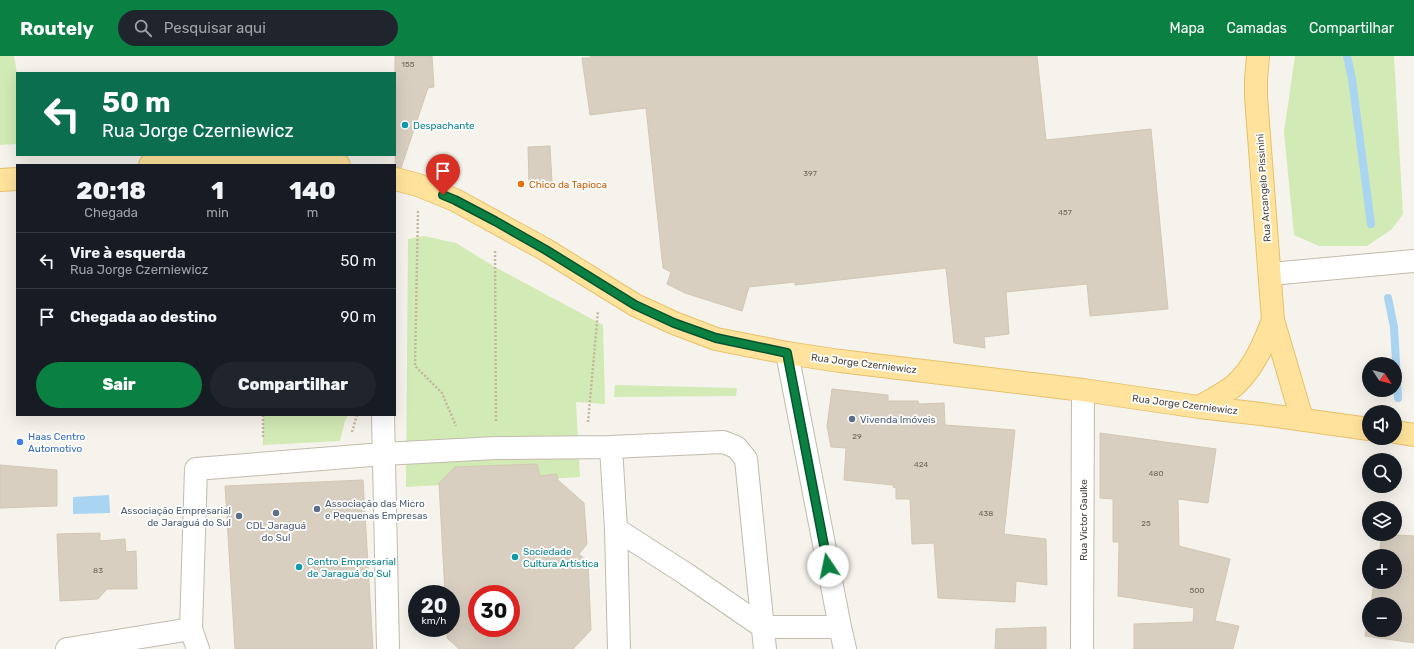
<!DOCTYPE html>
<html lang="pt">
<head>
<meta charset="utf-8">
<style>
	body { margin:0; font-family:Rubik,sans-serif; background:#20242c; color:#f1f3f6; height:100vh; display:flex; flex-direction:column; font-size:15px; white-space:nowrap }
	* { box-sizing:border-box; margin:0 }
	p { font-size:13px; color:#9ea1a6 }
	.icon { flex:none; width:22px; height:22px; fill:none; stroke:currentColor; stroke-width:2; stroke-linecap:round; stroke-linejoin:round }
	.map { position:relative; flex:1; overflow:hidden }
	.panel { position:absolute; left:16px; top:108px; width:380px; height:252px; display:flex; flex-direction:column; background:#171b24; border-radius:0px; box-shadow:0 4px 16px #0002 }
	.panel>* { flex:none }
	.guide { position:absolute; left:16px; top:16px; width:380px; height:84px; border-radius:0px; box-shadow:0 4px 16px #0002; background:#0b6e4f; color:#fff; overflow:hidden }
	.needle { width:26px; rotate:126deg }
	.controls { position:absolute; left:1362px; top:301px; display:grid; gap:8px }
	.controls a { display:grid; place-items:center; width:40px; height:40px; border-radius:50%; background:#171b24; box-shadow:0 4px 16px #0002; font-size:20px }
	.speed { position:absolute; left:408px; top:529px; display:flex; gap:8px; font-size:20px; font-weight:700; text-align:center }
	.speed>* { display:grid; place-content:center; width:52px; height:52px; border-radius:50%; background:#171b24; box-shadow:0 4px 16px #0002; line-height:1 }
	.speed small { font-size:10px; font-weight:400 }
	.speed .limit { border:6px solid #d22; background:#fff; color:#111 }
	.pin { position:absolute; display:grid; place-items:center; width:34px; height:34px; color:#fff; margin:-41px -17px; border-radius:50% 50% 50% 0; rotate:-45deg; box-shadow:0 0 4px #0007 }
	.pin .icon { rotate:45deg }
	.me { position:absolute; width:44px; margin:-22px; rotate:349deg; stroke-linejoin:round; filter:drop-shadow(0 0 3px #0008) }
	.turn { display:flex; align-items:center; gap:14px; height:84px; padding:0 20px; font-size:18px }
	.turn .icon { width:52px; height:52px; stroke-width:2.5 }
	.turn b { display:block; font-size:28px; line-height:34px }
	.eta { display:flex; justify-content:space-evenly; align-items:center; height:68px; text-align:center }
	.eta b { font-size:24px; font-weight:800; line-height:28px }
	.cta { display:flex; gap:8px; margin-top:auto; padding:8px 20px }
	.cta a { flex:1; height:46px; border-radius:24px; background:#0b8043; color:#fff; font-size:16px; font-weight:800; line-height:46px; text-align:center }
	.cta a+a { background:#20242c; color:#f1f3f6 }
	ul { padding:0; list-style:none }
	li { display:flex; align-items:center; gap:12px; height:56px; padding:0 20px; border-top:1px solid #363941 }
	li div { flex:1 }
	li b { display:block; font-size:15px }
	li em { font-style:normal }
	header { display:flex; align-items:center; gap:24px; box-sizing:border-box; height:56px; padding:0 20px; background:#0b8043; color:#fff }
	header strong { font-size:19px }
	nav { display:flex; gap:22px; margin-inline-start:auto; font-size:14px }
	.search { width:280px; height:36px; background:#20242c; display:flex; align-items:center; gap:10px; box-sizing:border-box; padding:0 14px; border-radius:22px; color:#9ea1a6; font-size:15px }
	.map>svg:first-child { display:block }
	.green { fill:#d2eab5 }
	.water { fill:#a9d4f2 }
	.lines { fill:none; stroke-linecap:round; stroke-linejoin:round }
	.stream { stroke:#a9d4f2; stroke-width:8 }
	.building { fill:#d8cfc1; stroke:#d3c7b4; fill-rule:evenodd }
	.minor-casing { stroke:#c2bbae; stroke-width:24 }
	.major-casing { stroke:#e6c16a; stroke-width:24 }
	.path { stroke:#c4b79f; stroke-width:2.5; stroke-dasharray:2 2; stroke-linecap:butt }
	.minor { stroke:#fff; stroke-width:22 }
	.major { stroke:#ffe39c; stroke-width:22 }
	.route-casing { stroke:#07532c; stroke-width:10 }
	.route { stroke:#0b8043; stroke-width:7 }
	.culture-dot { fill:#0f9aa8; stroke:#fff; stroke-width:1.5 }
	.food-dot { fill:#e8710a; stroke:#fff; stroke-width:1.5 }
	.service-dot { fill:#5c6f8a; stroke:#fff; stroke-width:1.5 }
	.shop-dot { fill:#3f7fe0; stroke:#fff; stroke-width:1.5 }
	.labels { text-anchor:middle; stroke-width:3.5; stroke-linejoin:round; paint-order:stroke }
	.number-label { font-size:8px; fill:#6e675b }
	.culture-label { font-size:10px; fill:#0d838f; stroke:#fff; text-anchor:start }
	.food-label { font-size:10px; fill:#c56008; stroke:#fff; text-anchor:start }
	.street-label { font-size:10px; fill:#4b4439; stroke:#fff }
	.service-label { font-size:10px; fill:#4e5e75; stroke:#fff; text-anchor:start }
	.shop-label { font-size:10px; fill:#366cbe; stroke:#fff; text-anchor:start }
</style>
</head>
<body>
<header>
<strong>Routely</strong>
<div class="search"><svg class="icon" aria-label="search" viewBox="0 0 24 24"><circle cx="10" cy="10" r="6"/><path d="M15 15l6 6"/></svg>Pesquisar aqui</div>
<nav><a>Mapa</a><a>Camadas</a><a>Compartilhar</a></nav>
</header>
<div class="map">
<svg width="1414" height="593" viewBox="0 0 1414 593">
	<rect width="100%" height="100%" fill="#f6f3ec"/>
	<!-- green -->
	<path class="green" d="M0,0H14L17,17V88L0,89Z
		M1295,0H1394L1403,158L1392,173L1367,190H1319L1294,179L1284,76Z
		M424,180L456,187L495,211L603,269L605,348L576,346L580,421L406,431L408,183Z
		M615,329L737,332L736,340L614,341Z
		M263,359H348L345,365L340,385L263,389Z"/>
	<!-- water -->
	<path class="water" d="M109,439L110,457L73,458V441Z"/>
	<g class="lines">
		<!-- stream -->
		<path class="stream" d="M1347,0L1352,23L1371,168
			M1388,242L1394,271L1398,342"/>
	</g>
	<!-- building -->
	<path class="building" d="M395,0H432L434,31L428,32L401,112L395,111Z
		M590,0H1037L1046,84L1151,73L1168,253L1090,260L1087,228L1006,236L1009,278L984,281L985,292L954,287L946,212L795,229V226L749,231L742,255L685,237L667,228L671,216L663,212L646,52L590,59L582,2H591Z
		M550,90L552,126H529L528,91Z
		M832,333L888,339V345H918L919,348L944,347L945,369L1015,374L1004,478L1046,483L1047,529L1016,525L1015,546L938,542L934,487L912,488L910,443H896V432L893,431V429L844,424L846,392L831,391L827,370Z
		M1100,377L1216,393L1208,447L1178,443L1179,490L1230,503L1215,565L1239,570L1233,593H1134V568L1193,566L1194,552L1118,540L1119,486H1113V443L1100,442Z
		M537,408L540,420L557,418L558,424L584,447L587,488L579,498L588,506L591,574L573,593H459L447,582V572H451V538H445L439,427L455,411ZM477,538H511V572H477Z
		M0,409L57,414V450L0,452Z
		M363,424L373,593H235L225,430Z
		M100,477V485L125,483L126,496L136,495L137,533H107L98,543L60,545L57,478Z
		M1382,478L1414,480V587L1365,580L1369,558V574H1395V548H1371L1374,526H1395V500H1379Z
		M1046,571V593H995L996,573Z"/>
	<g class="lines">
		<!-- minor casing -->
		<g class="minor-casing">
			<path id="minor" d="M1270,218L1414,205
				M787,297L840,571L845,593
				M383,359L388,593
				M611,391L616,473L619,593
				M616,473L686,518L763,571H840
				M67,593L191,573
				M198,593L191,573L196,413L383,398L496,392L611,391L723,386L736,391L746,403L765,593
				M1082,593L1083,334"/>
		</g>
		<!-- major casing -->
		<g class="major-casing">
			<path id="major" d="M1258,0L1256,23V41L1273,264L1302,363
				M150,109C213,102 277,98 339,109
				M395,123L418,129L455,144L546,194L635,249L674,267L716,283L787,297L840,305L1083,334L1199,351L1261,358L1369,373
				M0,124L17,123
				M1199,351C1211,344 1225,338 1236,328C1254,311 1264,288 1273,264
				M1395,376L1414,379"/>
		</g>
		<!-- path -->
		<path class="path" d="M418,155L415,310L442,337L456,370
			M495,195L496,366
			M263,359V382
			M588,366L598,255
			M352,376L357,359"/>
		<!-- minor -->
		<use href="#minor" class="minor"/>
		<!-- major -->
		<use href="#major" class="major"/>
	</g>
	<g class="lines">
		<!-- route casing -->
		<g class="route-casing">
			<path id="route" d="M443,139L455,144L495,165L546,194L635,249L674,267L716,282L787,297L828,510"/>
		</g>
		<!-- route -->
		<use href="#route" class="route"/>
	</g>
	<!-- markers -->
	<g class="culture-dot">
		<circle cx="405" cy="69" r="4"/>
		<circle cx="515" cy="501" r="4"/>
		<circle cx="299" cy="511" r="4"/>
	</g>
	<circle class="food-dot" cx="521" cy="128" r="4"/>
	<g class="service-dot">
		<circle cx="852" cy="363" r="4"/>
		<circle cx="317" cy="453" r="4"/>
		<circle cx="276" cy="457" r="4"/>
		<circle cx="239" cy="460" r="4"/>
	</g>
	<circle class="shop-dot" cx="20" cy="386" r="4"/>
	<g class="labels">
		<!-- number labels -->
		<g class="number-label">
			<text x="408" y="11">155</text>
			<text x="810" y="120">397</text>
			<text x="1065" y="159">457</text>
			<text x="857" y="383">29</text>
			<text x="921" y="411">424</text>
			<text x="1156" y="420">480</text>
			<text x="986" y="460">438</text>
			<text x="1146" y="470">25</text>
			<text x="98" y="517">83</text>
			<text x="1197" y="537">500</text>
		</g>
		<!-- culture labels -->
		<g class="culture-label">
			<text x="413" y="73">Despachante</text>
			<text x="523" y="499">Sociedade<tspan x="523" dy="12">Cultura Artística</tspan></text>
			<text x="307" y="509">Centro Empresarial<tspan x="307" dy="12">de Jaraguá do Sul</tspan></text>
		</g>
		<!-- food labels -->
		<g class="food-label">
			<text x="529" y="132">Chico da Tapioca</text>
		</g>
		<!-- street labels -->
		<g class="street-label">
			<text transform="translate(1263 132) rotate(-94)" y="4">Rua Arcangelo Pissinini</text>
			<text transform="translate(864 307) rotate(7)" y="4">Rua Jorge Czerniewicz</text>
			<text transform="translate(1185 348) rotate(7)" y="4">Rua Jorge Czerniewicz</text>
			<text transform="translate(1083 464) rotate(-90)" y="4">Rua Victor Gaulke</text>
		</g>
		<!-- service labels -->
		<g class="service-label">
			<text x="860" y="367">Vivenda Imóveis</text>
			<text x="325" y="451">Associação das Micro<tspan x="325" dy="12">e Pequenas Empresas</tspan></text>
			<text x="231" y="458" text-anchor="end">Associação Empresarial<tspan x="231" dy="12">de Jaraguá do Sul</tspan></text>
			<text x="276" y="473" text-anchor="middle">CDL Jaraguá<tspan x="276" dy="12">do Sul</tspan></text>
		</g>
		<!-- shop labels -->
		<g class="shop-label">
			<text x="28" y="384">Haas Centro<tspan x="28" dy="12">Automotivo</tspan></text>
		</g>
	</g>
</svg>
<div class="controls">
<a><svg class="needle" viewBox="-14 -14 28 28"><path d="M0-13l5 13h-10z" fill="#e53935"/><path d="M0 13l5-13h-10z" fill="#9ea1a6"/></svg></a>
<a><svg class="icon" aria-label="sound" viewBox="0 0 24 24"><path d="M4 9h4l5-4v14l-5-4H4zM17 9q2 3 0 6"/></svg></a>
<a><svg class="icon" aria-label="search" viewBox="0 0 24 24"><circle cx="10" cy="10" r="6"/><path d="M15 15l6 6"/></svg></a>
<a><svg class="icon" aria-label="layers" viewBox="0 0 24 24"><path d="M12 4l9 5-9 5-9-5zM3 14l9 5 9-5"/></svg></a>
<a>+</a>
<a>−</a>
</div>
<div class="speed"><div>20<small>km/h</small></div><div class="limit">30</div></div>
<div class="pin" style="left:443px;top:139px;background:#d93025"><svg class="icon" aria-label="arrive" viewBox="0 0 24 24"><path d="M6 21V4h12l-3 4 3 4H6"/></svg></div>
<svg class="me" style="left:828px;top:510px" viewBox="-20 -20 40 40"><circle r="19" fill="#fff"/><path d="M0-13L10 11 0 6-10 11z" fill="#0b8043"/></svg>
<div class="guide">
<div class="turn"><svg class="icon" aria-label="left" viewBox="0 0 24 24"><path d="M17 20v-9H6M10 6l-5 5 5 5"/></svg><div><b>50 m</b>Rua Jorge Czerniewicz</div></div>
</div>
<section class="panel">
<div class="eta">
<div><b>20:18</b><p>Chegada</p></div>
<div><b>1</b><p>min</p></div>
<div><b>140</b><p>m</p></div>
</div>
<ul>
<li><svg class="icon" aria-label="left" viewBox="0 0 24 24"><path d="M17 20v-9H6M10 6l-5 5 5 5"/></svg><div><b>Vire à esquerda</b><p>Rua Jorge Czerniewicz</p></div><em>50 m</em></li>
<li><svg class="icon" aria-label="arrive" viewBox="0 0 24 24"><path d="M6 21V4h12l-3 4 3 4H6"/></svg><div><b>Chegada ao destino</b></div><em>90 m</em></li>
</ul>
<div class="cta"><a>Sair</a><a>Compartilhar</a></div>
</section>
</div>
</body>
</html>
